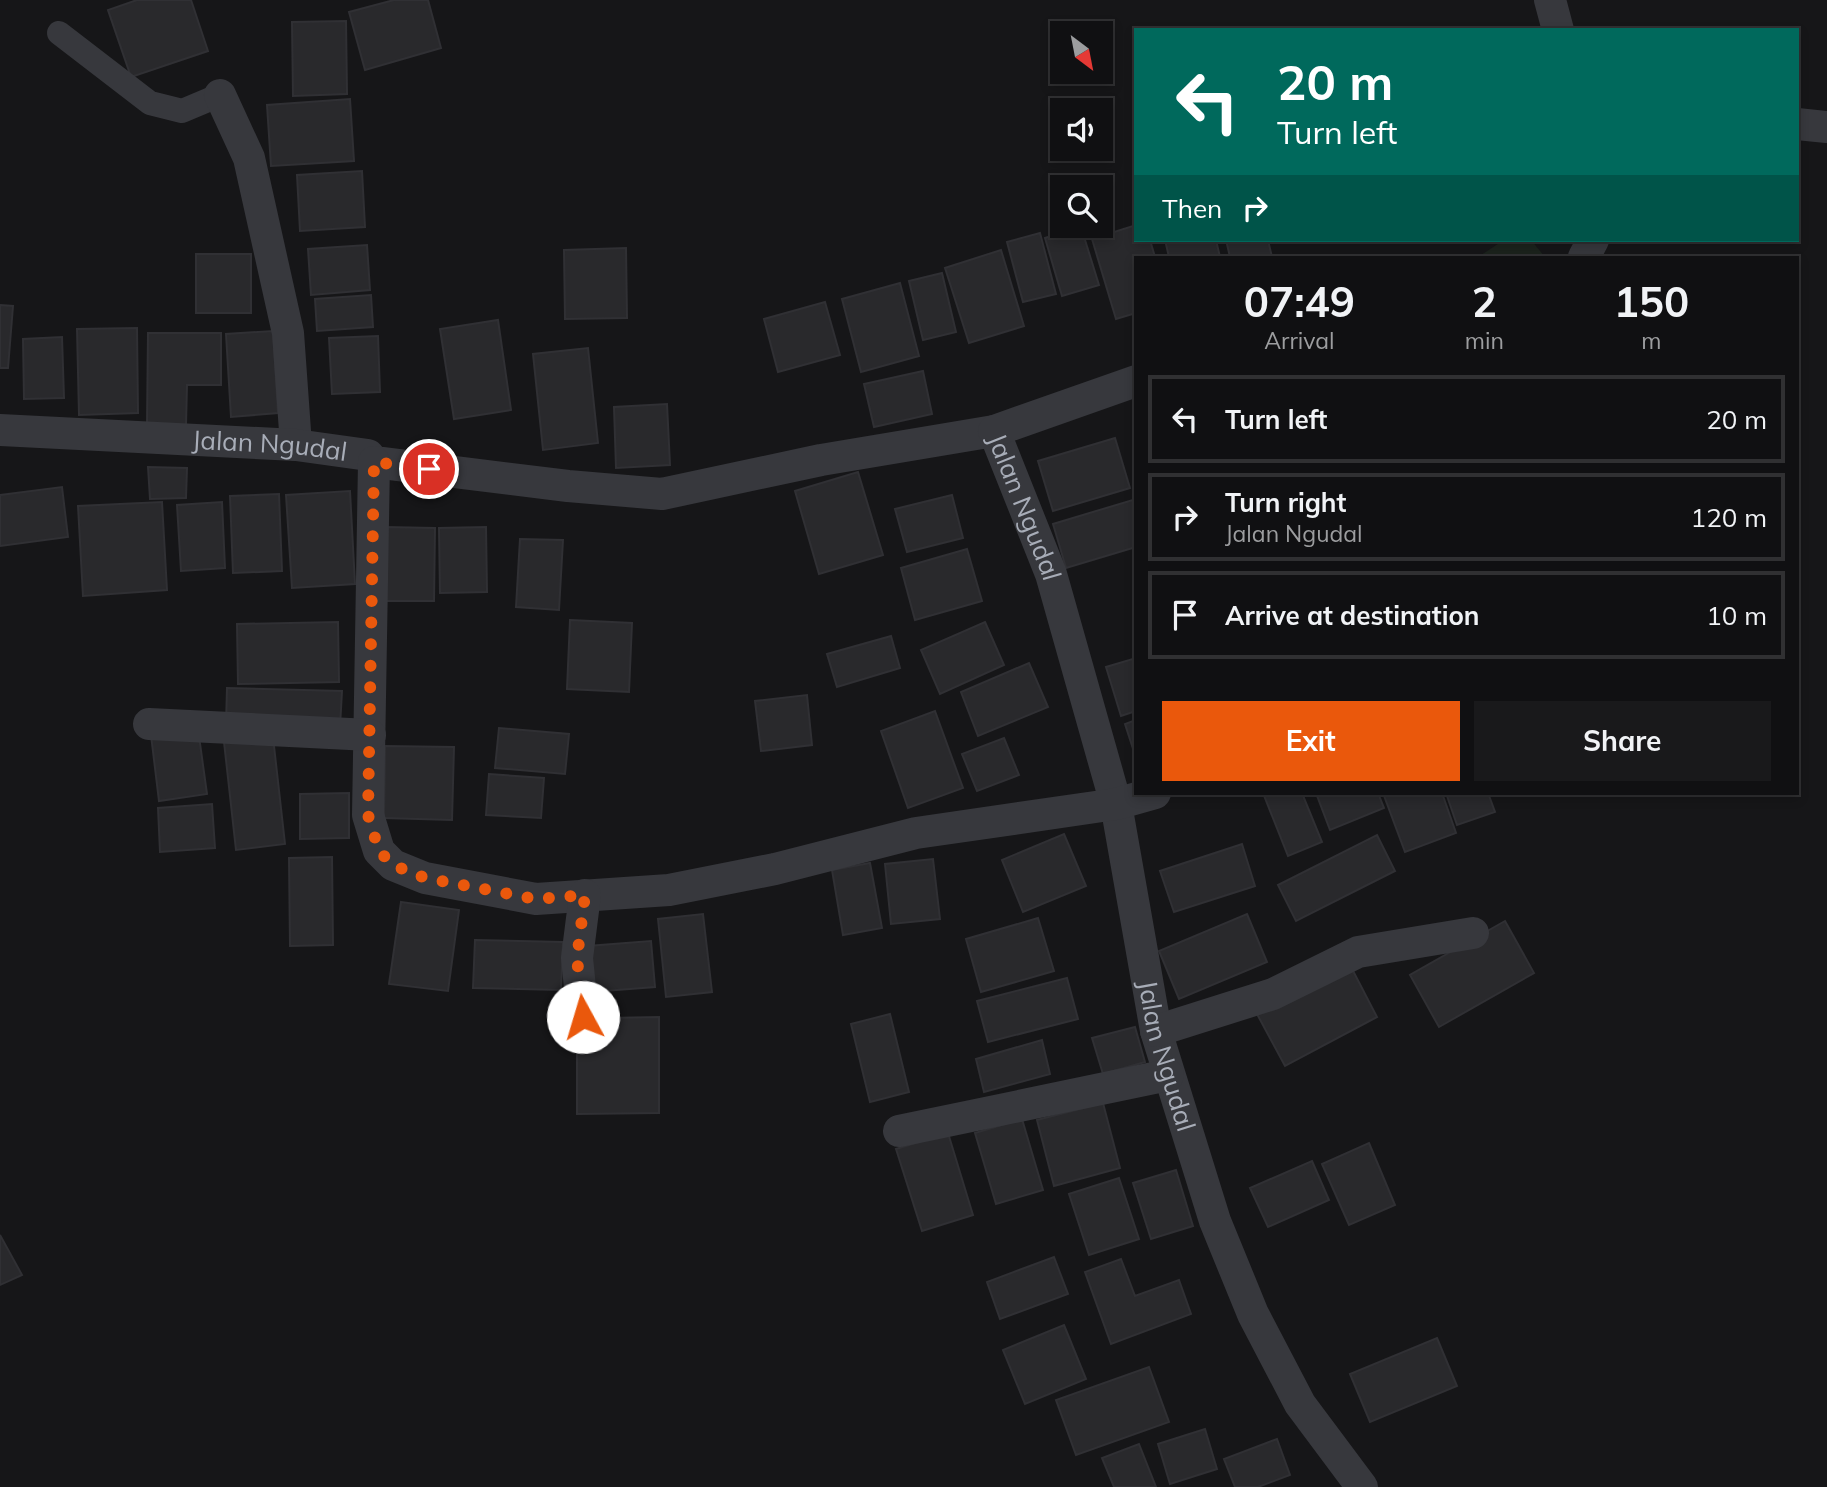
<!DOCTYPE html>
<html lang="en">
<head>
<meta charset="utf-8">
<style>
	body { margin:0; font-family:Mulish,sans-serif; background:#19191b; color:#f1f3f6; height:100vh; display:flex; flex-direction:column; font-size:26px; white-space:nowrap }
	* { box-sizing:border-box; margin:0 }
	p { font-size:23px; color:#9c9d9f }
	.icon { flex:none; width:38px; height:38px; fill:none; stroke:currentColor; stroke-width:2; stroke-linecap:round; stroke-linejoin:round }
	.map { position:relative; flex:1; overflow:hidden }
	.side { position:absolute; left:1134px; top:256px; width:665px; height:539px; display:flex; flex-direction:column; background:#101012; border-radius:0px; box-shadow:0 4px 10px #0003,0 0 0 2px #303032 }
	.side>* { flex:none }
	.hud { position:absolute; left:1134px; top:28px; width:665px; height:214px; border-radius:0px; box-shadow:0 4px 10px #0003,0 0 0 2px #303032; background:#00695c; color:#fff; overflow:hidden }
	.needle { width:46px; rotate:148deg }
	.tools { position:absolute; left:1050px; top:21px; display:grid; gap:14px }
	.tools a { display:grid; place-items:center; width:63px; height:63px; border-radius:0px; background:#101012; box-shadow:0 4px 10px #0003,0 0 0 2px #303032; font-size:35px }
	.pin { position:absolute; display:grid; place-items:center; width:60px; height:60px; color:#fff; margin:-30px; border:4px solid #fff; border-radius:50%; box-shadow:0 2px 7px #0007 }
	.me { position:absolute; width:77px; margin:-38px; rotate:354deg; stroke-linejoin:round; filter:drop-shadow(0 0 5px #0008) }
	.turn { display:flex; align-items:center; gap:24px; height:147px; padding:0 28px; font-size:32px }
	.turn .icon { width:91px; height:91px; stroke-width:2.5 }
	.turn b { display:block; font-size:49px; line-height:60px }
	.then { display:flex; align-items:center; height:66px; padding:0 28px; background:#0003; gap:14px; font-size:26px }
	.eta { display:flex; justify-content:space-evenly; align-items:center; height:119px; text-align:center }
	.eta b { font-size:42px; font-weight:700; line-height:49px }
	.primary-button { display:flex; gap:14px; margin-top:auto; padding:14px 28px }
	.primary-button a { flex:1; height:80px; border-radius:0px; background:#ea580c; color:#fff; font-size:28px; font-weight:700; line-height:80px; text-align:center }
	.primary-button a+a { background:#19191b; color:#f1f3f6 }
	ul { padding:0; list-style:none }
	li { display:flex; align-items:center; gap:21px; height:88px; margin:0 14px 10px; padding:0 14px; border:4px solid #303032; border-radius:0px }
	li div { flex:1 }
	li b { display:block; font-size:26px }
	li em { font-style:normal }
	.map>svg:first-child { display:block }
	.pitch { fill:#1c231d }
	.building { fill:#29292c; stroke:#303034; stroke-width:2 }
	.lines { fill:none; stroke-linecap:round; stroke-linejoin:round }
	.pedestrian { stroke:#37383d; stroke-width:24 }
	.minor { stroke:#37383d; stroke-width:32 }
	.route { stroke:#ea580c; stroke-width:12; stroke-dasharray:0 21.6 }
	.labels { text-anchor:middle; stroke-width:7; stroke-linejoin:round; paint-order:stroke }
	.street-label { font-size:26px; fill:#a8adb8; stroke:#111113 }
</style>
</head>
<body>
<div class="map">
<svg width="1827" height="1487" viewBox="0 0 1827 1487">
	<rect width="100%" height="100%" fill="#161618"/>
	<!-- pitch -->
	<path class="pitch" d="M1504,240H1531L1545,257H1478Z"/>
	<!-- building -->
	<path class="building" d="M137,0H191L208,51L131,77L108,10Z
		M394,0H428L441,48L365,70L349,12Z
		M346,21L347,94L293,96L292,22Z
		M350,99L354,161L271,166L267,105Z
		M362,171L365,227L300,231L297,175Z
		M1136,225V240H1150L1155,257H1136V313L1116,319L1092,239Z
		M1081,227L1099,285L1062,296L1045,238Z
		M1040,233L1056,294L1023,302L1007,242Z
		M1165,240H1216L1220,257H1169Z
		M1226,240H1268L1272,257H1230Z
		M367,245L370,290L311,295L308,249Z
		M626,248L627,318L565,319L564,250Z
		M1001,250L1024,326L969,343L945,268Z
		M196,254H251V313H196Z
		M942,273L956,332L923,340L909,281Z
		M900,283L919,356L861,372L842,299Z
		M371,295L373,327L317,331L315,299Z
		M825,302L840,355L778,372L764,319Z
		M0,305L13,306L8,368H0Z
		M498,320L511,410L454,419L440,329Z
		M137,328L138,413L79,415L77,329Z
		M273,331L278,413L231,417L226,334Z
		M148,333H221V385H187L186,425L147,426Z
		M378,336L380,392L332,394L329,338Z
		M62,337L64,398L24,399L23,339Z
		M588,348L598,443L543,450L533,354Z
		M923,371L932,414L874,427L864,384Z
		M667,404L670,465L616,468L614,407Z
		M1115,438L1130,488L1053,511L1038,461Z
		M148,467L187,468L186,498L150,499Z
		M858,472L883,555L819,574L795,491Z
		M62,487L68,537L0,546V495Z
		M350,491L355,584L292,588L286,495Z
		M279,494L282,571L233,573L230,496Z
		M952,495L963,538L907,552L895,509Z
		M1136,499V547L1066,568L1053,524Z
		M162,502L167,590L83,596L78,506Z
		M222,502L225,568L181,571L177,505Z
		M385,527L435,528L434,601H384Z
		M486,527L487,592L440,593L439,528Z
		M520,539L563,540L559,610L516,607Z
		M967,549L982,601L915,620L901,568Z
		M570,620L632,623L629,692L567,689Z
		M338,622L339,682L238,684L237,624Z
		M985,622L1004,665L940,694L921,650Z
		M891,636L900,668L837,687L827,654Z
		M1136,658V711L1121,716L1106,667Z
		M1029,663L1048,707L978,736L961,692Z
		M227,688L342,691L340,727L226,724Z
		M807,695L812,745L761,751L755,701Z
		M935,711L963,788L908,808L881,731Z
		M1136,720V758L1125,724Z
		M499,728L569,734L565,774L495,768Z
		M198,729L207,794L159,801L151,735Z
		M273,737L285,844L236,850L224,742Z
		M1004,738L1019,775L977,791L962,754Z
		M385,746L454,747L452,820L384,818Z
		M489,774L544,778L541,818L486,815Z
		M349,793V838L300,839V794Z
		M1263,793H1302L1322,842L1288,856Z
		M1316,793H1378L1384,808L1330,830Z
		M1383,793H1442L1456,833L1405,852Z
		M1446,793H1488L1495,812L1457,825Z
		M212,804L215,848L160,852L158,808Z
		M1064,834L1086,886L1023,912L1002,860Z
		M1377,835L1395,871L1296,921L1278,885Z
		M1242,844L1255,886L1174,912L1160,871Z
		M332,857L333,945L290,946L289,858Z
		M933,859L940,919L891,924L885,864Z
		M870,863L882,928L843,935L832,870Z
		M401,902L459,910L448,991L389,984Z
		M703,914L712,992L666,997L658,919Z
		M1247,914L1267,962L1179,999L1159,951Z
		M1038,918L1054,971L981,992L966,939Z
		M1505,921L1534,973L1439,1027L1410,975Z
		M475,940L563,942L561,990L473,988Z
		M651,941L655,987L591,992L588,946Z
		M1350,965L1377,1017L1285,1066L1257,1014Z
		M1067,978L1078,1019L988,1042L977,1001Z
		M890,1014L909,1092L870,1102L851,1024Z
		M659,1017V1113L577,1114V1046L607,1045V1018Z
		M1135,1027L1145,1062L1103,1074L1092,1038Z
		M1042,1040L1050,1074L984,1092L976,1059Z
		M1103,1103L1120,1168L1054,1186L1037,1120Z
		M1022,1119L1043,1190L996,1204L975,1133Z
		M948,1133L973,1215L922,1231L896,1149Z
		M1369,1143L1395,1205L1349,1225L1322,1164Z
		M1312,1161L1329,1200L1268,1227L1250,1188Z
		M1176,1170L1193,1226L1151,1239L1133,1183Z
		M1119,1178L1139,1239L1089,1255L1069,1194Z
		M0,1235L22,1275L0,1285Z
		M1054,1257L1068,1294L1000,1319L987,1282Z
		M1121,1259L1135,1296L1179,1280L1191,1314L1111,1344L1085,1272Z
		M1064,1325L1086,1379L1025,1404L1003,1350Z
		M1437,1338L1457,1386L1370,1422L1350,1374Z
		M1149,1367L1169,1422L1076,1455L1056,1400Z
		M1205,1429L1217,1469L1170,1484L1158,1444Z
		M1277,1439L1290,1475L1258,1487H1235L1224,1459Z
		M1139,1444L1156,1487H1114L1102,1458Z"/>
	<g class="lines">
		<!-- pedestrian -->
		<path class="pedestrian" d="M59,33L150,103L182,111L220,95"/>
		<!-- minor -->
		<g class="minor">
			<path d="M1550,0L1558,30"/>
			<path d="M220,95L249,158L288,333L296,445"/>
			<path d="M1797,124L1827,127"/>
			<path d="M1584,257L1593,240"/>
			<path id="s1" d="M0,430L296,445L368,455L374,462L568,486L662,494L821,460L994,431L1051,574L1116,804L1156,1031L1215,1221L1253,1314L1300,1404L1362,1487"/>
			<path d="M994,431L1136,381"/>
			<path d="M374,462L368,815L379,851L393,865L425,878L536,899L669,890L775,869L916,833L1116,804L1155,793"/>
			<path d="M149,724L370,735"/>
			<path d="M583,1017L577,958L585,895"/>
			<path d="M1156,1031L1273,994L1358,952L1473,933"/>
			<path d="M899,1131L1168,1075"/>
		</g>
	</g>
	<g class="lines">
		<!-- route -->
		<path class="route" d="M429,469L374,462L368,815L379,851L393,865L425,878L536,899L585,895L577,958L583,1017"/>
	</g>
	<g class="labels">
		<!-- street labels -->
		<g class="street-label">
			<text dy="9" stroke="none"><textPath href="#s1" startOffset="270">Jalan Ngudal</textPath></text>
			<text dy="9" stroke="none"><textPath href="#s1" startOffset="1088">Jalan Ngudal</textPath></text>
			<text dy="9" stroke="none"><textPath href="#s1" startOffset="1656">Jalan Ngudal</textPath></text>
		</g>
	</g>
</svg>
<div class="tools">
<a><svg class="needle" viewBox="-14 -14 28 28"><path d="M0-13l5 13h-10z" fill="#e53935"/><path d="M0 13l5-13h-10z" fill="#9c9d9f"/></svg></a>
<a><svg class="icon" aria-label="sound" viewBox="0 0 24 24"><path d="M4 9h4l5-4v14l-5-4H4zM17 9q2 3 0 6"/></svg></a>
<a><svg class="icon" aria-label="search" viewBox="0 0 24 24"><circle cx="10" cy="10" r="6"/><path d="M15 15l6 6"/></svg></a>
</div>
<div class="pin" style="left:429px;top:469px;background:#d93025"><svg class="icon" aria-label="arrive" viewBox="0 0 24 24"><path d="M6 21V4h12l-3 4 3 4H6"/></svg></div>
<svg class="me" style="left:583px;top:1017px" viewBox="-20 -20 40 40"><circle r="19" fill="#fff"/><path d="M0-13L10 11 0 6-10 11z" fill="#ea580c"/></svg>
<div class="hud">
<div class="turn"><svg class="icon" aria-label="left" viewBox="0 0 24 24"><path d="M17 20v-9H6M10 6l-5 5 5 5"/></svg><div><b>20 m</b>Turn left</div></div>
<div class="then">Then<svg class="icon" aria-label="right" viewBox="0 0 24 24"><path d="M7 20v-9h11M14 6l5 5-5 5"/></svg></div>
</div>
<section class="side">
<div class="eta">
<div><b>07:49</b><p>Arrival</p></div>
<div><b>2</b><p>min</p></div>
<div><b>150</b><p>m</p></div>
</div>
<ul>
<li><svg class="icon" aria-label="left" viewBox="0 0 24 24"><path d="M17 20v-9H6M10 6l-5 5 5 5"/></svg><div><b>Turn left</b></div><em>20 m</em></li>
<li><svg class="icon" aria-label="right" viewBox="0 0 24 24"><path d="M7 20v-9h11M14 6l5 5-5 5"/></svg><div><b>Turn right</b><p>Jalan Ngudal</p></div><em>120 m</em></li>
<li><svg class="icon" aria-label="arrive" viewBox="0 0 24 24"><path d="M6 21V4h12l-3 4 3 4H6"/></svg><div><b>Arrive at destination</b></div><em>10 m</em></li>
</ul>
<div class="primary-button"><a>Exit</a><a>Share</a></div>
</section>
</div>
</body>
</html>
